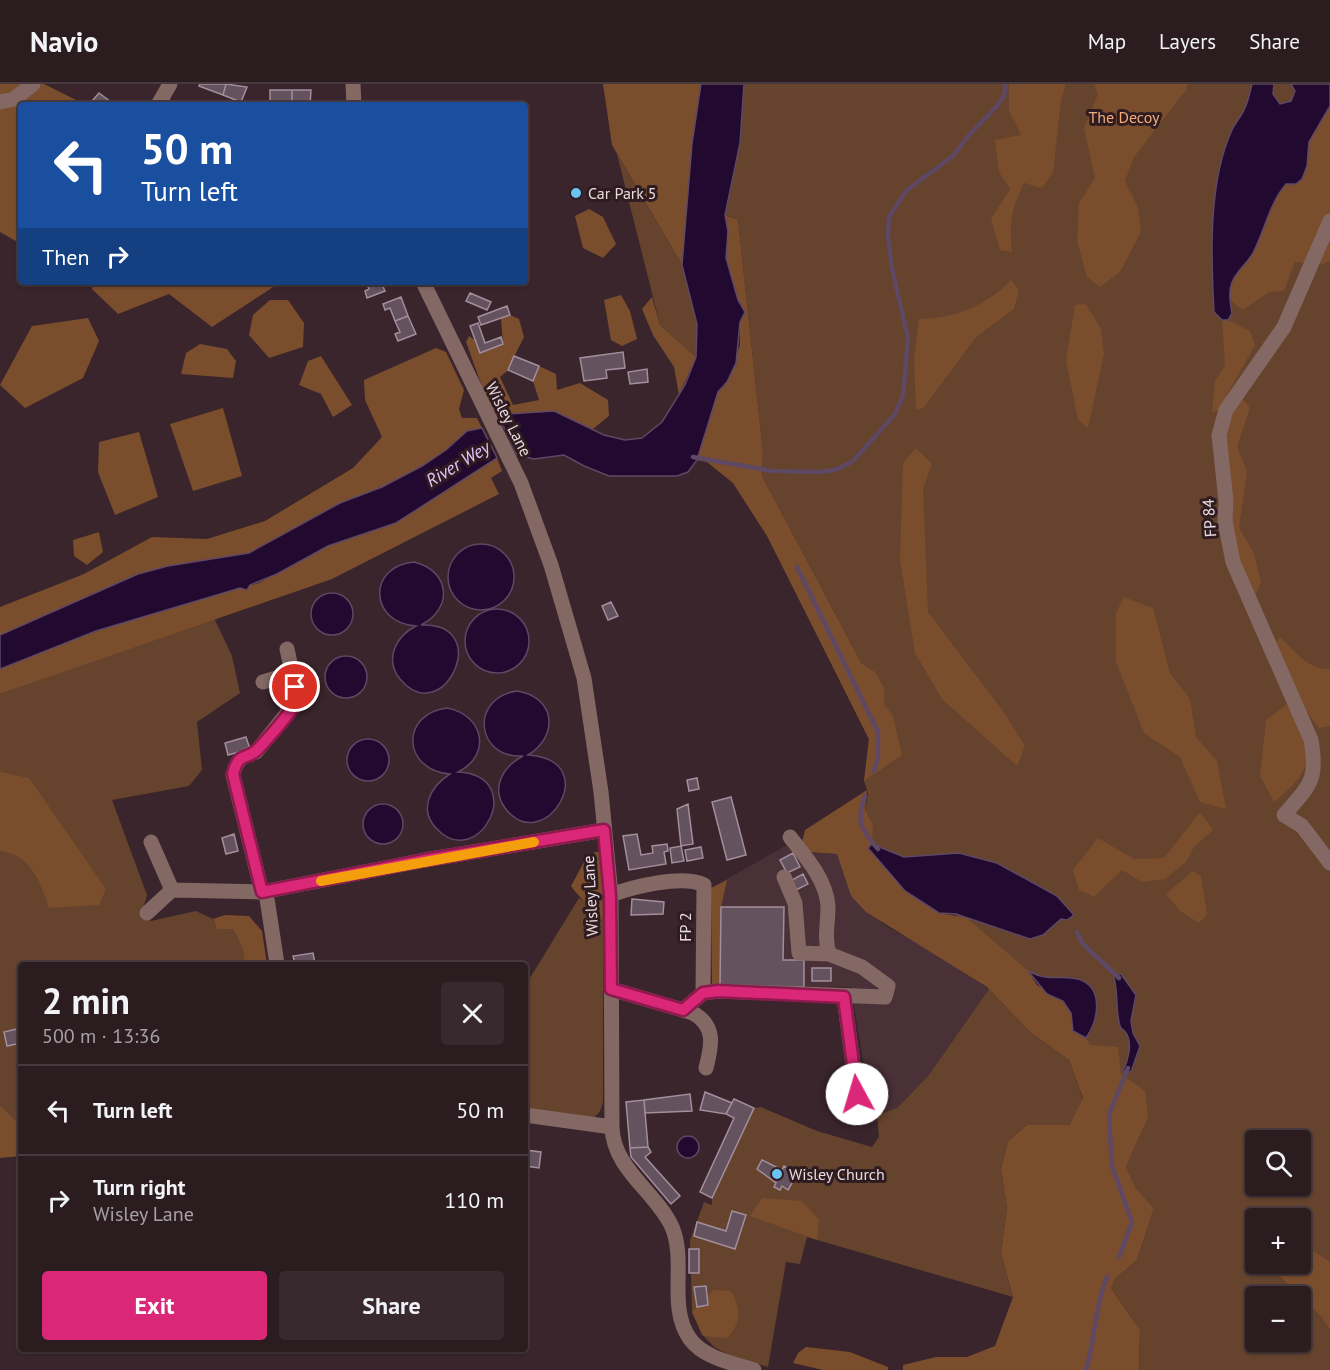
<!DOCTYPE html>
<html lang="en">
<head>
<meta charset="utf-8">
<style>
	body { margin:0; font-family:"PT Sans",sans-serif; background:#37292d; color:#f1f3f6; height:100vh; display:flex; flex-direction:column; font-size:22px; white-space:nowrap }
	* { box-sizing:border-box; margin:0 }
	p { font-size:20px; color:#a6a1a5 }
	.icon { flex:none; width:33px; height:33px; fill:none; stroke:currentColor; stroke-width:2; stroke-linecap:round; stroke-linejoin:round }
	.map { position:relative; flex:1; overflow:hidden }
	.sheet { position:absolute; left:18px; top:878px; width:510px; height:390px; display:flex; flex-direction:column; background:#2b1c20; border-radius:6px; box-shadow:0 2px 4px #0004,0 0 0 2px #473a3e }
	.sheet>* { flex:none }
	.banner { position:absolute; left:18px; top:18px; width:510px; height:183px; border-radius:6px; box-shadow:0 2px 4px #0004,0 0 0 2px #473a3e; background:#1a4fa0; color:#fff; overflow:hidden }
	.buttons { position:absolute; left:1245px; top:1046px; display:grid; gap:12px }
	.buttons a { display:grid; place-items:center; width:66px; height:66px; border-radius:6px; background:#2b1c20; box-shadow:0 2px 4px #0004,0 0 0 2px #473a3e; font-size:30px }
	.pin { position:absolute; display:grid; place-items:center; width:51px; height:51px; color:#fff; margin:-26px; border:3px solid #fff; border-radius:50%; box-shadow:0 2px 6px #0007 }
	.me { position:absolute; width:66px; margin:-33px; rotate:354deg; stroke-linejoin:round; filter:drop-shadow(0 0 4px #0008) }
	.turn { display:flex; align-items:center; gap:21px; height:126px; padding:0 24px; font-size:27px }
	.turn .icon { width:78px; height:78px; stroke-width:2.5 }
	.turn b { display:block; font-size:42px; line-height:51px }
	.then { display:flex; align-items:center; height:57px; padding:0 24px; background:#0003; gap:12px; font-size:22px }
	.round { display:grid; place-items:center; flex:none; width:63px; height:63px; border-radius:6px; background:#37292d }
	.head { display:flex; align-items:center; justify-content:space-between; height:102px; padding:0 24px }
	h1 { font-size:36px; font-weight:700; line-height:45px }
	.button { display:flex; gap:12px; margin-top:auto; padding:12px 24px }
	.button a { flex:1; height:69px; border-radius:6px; background:#db2777; color:#fff; font-size:24px; font-weight:700; line-height:69px; text-align:center }
	.button a+a { background:#37292d; color:#f1f3f6 }
	ul { padding:0; list-style:none }
	li { display:flex; align-items:center; gap:18px; height:90px; padding:0 24px; border-top:2px solid #473a3e }
	li div { flex:1 }
	li b { display:block; font-size:22px }
	li em { font-style:normal }
	header { display:flex; align-items:center; gap:36px; box-sizing:border-box; height:84px; padding:0 30px; background:#2b1c20; border-bottom:2px solid #473a3e }
	header strong { font-size:28px }
	nav { display:flex; gap:33px; margin-inline-start:auto; font-size:21px }
	.map>svg:first-child { display:block }
	.built { fill:#4a3037 }
	.green { fill:#65432d; fill-rule:evenodd }
	.forest { fill:#7a4d2d }
	.water { fill:#220930; stroke:#5e4864; stroke-width:1.5 }
	.lines { fill:none; stroke-linecap:round; stroke-linejoin:round }
	.stream { stroke:#5e4864; stroke-width:4.5 }
	.building { fill:#64525f; stroke:#a28e9d; stroke-width:1.5 }
	.minor { stroke:#836864; stroke-width:15 }
	.route-casing { stroke:#8e194d; stroke-width:15 }
	.route { stroke:#db2777; stroke-width:10 }
	.slow { stroke:#f59e0b; stroke-width:10 }
	.poi-dot { fill:#69c4f0; stroke:#2f1c21; stroke-width:2 }
	.labels { text-anchor:middle; stroke-width:6; stroke-linejoin:round; paint-order:stroke }
	.park-label { font-size:16px; fill:#f4ab7b; stroke:#2f1c21 }
	.poi-label { font-size:16px; fill:#e9dbde; stroke:#2f1c21; text-anchor:start }
	.street-label { font-size:16px; fill:#e9dbde; stroke:#2f1c21 }
	.water-label { font-size:18px; font-style:italic; fill:#e5c4fe; stroke:#2f1c21 }
</style>
</head>
<body>
<header>
<strong>Navio</strong>
<nav><a>Map</a><a>Layers</a><a>Share</a></nav>
</header>
<div class="map">
<svg width="1330" height="1286" viewBox="0 0 1330 1286">
	<rect width="100%" height="100%" fill="#39252b"/>
	<!-- built -->
	<path class="built" d="M787,761L809,768L837,770L851,812L886,842L928,865L989,905L928,992L897,1024L877,1031L869,1014L851,903L712,902L711,804Z"/>
	<!-- green -->
	<path class="green" d="M744,0H1330V1286H1139L1140,1246L1111,1204L1116,1194L1137,1176L1154,1124L1136,1104L1126,1083L1148,1034L1121,990L1090,961L1058,914L1013,875L868,764L873,740L865,727L868,709L864,697L869,655L844,605L862,580L762,392L763,368L738,136L725,131L740,59ZM1256,1056H1300V1101H1256ZM1256,1134H1300V1179H1256ZM1256,1212H1300V1257H1256Z
		M617,70L682,181L697,240L696,273L660,241Z
		M214,534L232,572L240,609L197,638L202,686L189,702L112,716L147,811L141,832L151,837L196,827L213,835L217,845H233L243,866L244,880H21V1042L0,1021V610Z
		M579,814L589,820L594,833L603,834V1017C602,1023 600,1030 594,1033C580,1039 541,1028 525,1025V902Z
		M989,905L1030,948L1069,976L1083,1015L1069,1041H1027L1008,1057L1001,1085L1007,1124L1001,1169L1013,1213L807,1153L800,1180L786,1178L768,1283L733,1273L714,1263L701,1249L692,1228L690,1156L704,1118L712,1121V1114L754,1024L761,1023L817,1047L872,1063L879,1053L877,1031L897,1024L928,992Z"/>
	<!-- forest -->
	<path class="forest" d="M0,0H44L86,21H21V160L0,148Z
		M603,0H701L692,60L682,181L612,61Z
		M1009,0H1066L1061,16L1053,89L1042,104L1024,99C1011,126 1009,138 1012,168L1000,166L991,135L1010,105L999,88L995,56L1021,51L1009,27Z
		M1094,0H1188L1186,6L1134,73L1125,97L1138,123L1141,148L1120,188L1100,203L1087,193L1077,157L1079,119L1095,94L1084,44L1098,10Z
		M1330,22V177L1323,180L1295,178L1284,207L1269,208L1243,226L1229,215L1232,197L1253,169L1269,129L1282,104L1307,82L1309,58Z
		M589,125L603,133L616,160L603,174L583,164L575,132Z
		M725,131L738,136L763,368L762,392L862,580L875,588L884,604V620L893,632L902,671L864,697L869,655L767,452L733,399L707,378L697,376L718,308L727,298L740,261V238L745,228C736,213 728,192 726,174C725,160 728,146 725,131Z
		M1011,196L1019,206L1014,225L976,253L924,323L916,326L914,274L919,235C955,234 985,223 1011,196Z
		M94,198H281L212,243L169,210L118,230L92,205Z
		M621,211L630,227L637,255L622,262L611,256L604,216Z
		M652,213L660,241L696,273L679,311L674,283L653,251L642,225Z
		M270,216H288L304,239L303,263L269,274L249,251L253,231Z
		M1086,220L1101,245L1104,270L1088,344L1078,336L1066,276L1075,221Z
		M510,231L519,235L524,253L507,287L500,293L513,321L539,316L533,297L539,282L556,290L557,306L580,299L608,316L609,332L593,345L554,327L508,330L501,337L488,319L466,258L469,252L475,256L480,269L503,260L501,234Z
		M88,234L99,257L83,294L25,324L0,301L32,242Z
		M1222,236H1228L1250,247L1255,261L1218,327L1212,328L1215,297L1225,281Z
		M200,260L227,265L236,277L233,294L181,290L186,269Z
		M436,264L446,268L464,306L459,325L462,334H477L482,344L467,347L446,366L422,382L382,403L340,419L249,469L168,482L138,490L0,551V523L84,490L152,453L207,455L265,437L353,384L382,353L365,316L364,296Z
		M321,272L352,321L333,333L321,310L299,301L308,277Z
		M1242,314L1250,324L1237,363L1247,387L1239,444L1254,469L1261,498L1253,517L1231,448L1225,344L1237,317Z
		M223,324L242,392L193,407L170,340Z
		M139,348L158,413L115,431L98,388L99,358Z
		M916,364L932,380L923,405L928,528L1003,627L1025,662L1017,682L942,615L915,569L900,476L903,379Z
		M497,374L502,387L491,394L499,410L332,495L0,610V585L52,563L168,523L259,499L328,462L396,439Z
		M99,448L103,468L87,481L74,472L73,456Z
		M1124,513L1153,524L1170,589L1190,615L1196,653L1217,677L1226,725L1200,718L1180,673L1144,649L1116,578V529Z
		M1280,553C1294,566 1309,587 1330,585V642L1319,644L1301,620L1274,561Z
		M1287,620C1309,669 1321,681 1274,718L1260,692L1266,636Z
		M0,688L29,694L106,805L99,821L49,824C40,798 31,770 0,767Z
		M867,706L865,726L873,740L872,760L869,764L905,807L939,829L967,834L1028,887L1037,901L1063,917L1071,929L1073,947L1086,954L1090,961L1118,963L1121,990L1145,1007L1148,1034L1126,1083L1136,1104L1154,1124L1137,1176L1116,1194L1111,1204L1140,1246L1139,1286H903V1281L936,1273H967L995,1262L1013,1213L1001,1169L1007,1124L1001,1085L1008,1057L1027,1041H1069L1083,1014L1069,976L1030,948L987,903L866,828L851,812L837,770L809,768L802,758L805,746Z
		M1200,728L1213,746L1194,763L1186,778L1165,795L1142,798L1122,786L1094,813L1079,806L1073,786L1098,754L1134,775L1164,774Z
		M595,768H602L603,834L594,833C589,819 579,814 571,802L584,778Z
		M1193,787L1201,792L1207,830L1199,839L1180,827L1166,810Z
		M727,796L721,823L720,902H712L711,804Z
		M225,831L249,832L262,847L267,880H244L243,866L233,845H217L213,835Z
		M0,1021L21,1042V1072L0,1074Z
		M762,1114L802,1117L819,1136L817,1156L750,1132Z
		M1309,1164L1330,1178V1245L1320,1231L1266,1179H1300L1301,1165Z
		M713,1206L731,1207C741,1224 742,1239 727,1254L703,1252L692,1228L697,1223L708,1221L707,1213Z
		M806,1263L850,1268L888,1283V1286H823L793,1279L798,1269Z"/>
	<!-- water -->
	<path class="water" d="M701,0H744L740,59L725,131L728,147L726,174L738,216L745,228L740,238L736,279L727,298L718,308L697,376L688,388L677,392H609L584,382L564,371L534,375L517,371L501,337L508,330L554,327L604,351L625,356L642,354L662,338L685,301L696,273L697,240L682,181L692,60Z
		M1252,0H1274L1273,10L1280,20L1291,17L1295,7L1291,0H1330V22L1309,58L1307,82L1302,95L1296,100H1286C1269,120 1265,146 1253,169C1248,178 1238,186 1233,196C1228,206 1230,218 1232,229L1228,236H1222L1214,228C1211,172 1208,98 1232,46C1235,39 1241,33 1244,26C1248,18 1250,9 1252,0Z
		M482,344L497,374L396,439L328,462L277,490L250,501L247,506L240,504L96,547L0,585V551L138,490L168,482L249,469L340,419L382,403L422,382L446,366L467,347Z
		M448 493a33 33 0 1 1 66 0a33 33 0 1 1-66 0Z
		M414,478C451,487 453,525 421,541C495,538 443,647 400,595C384,575 396,552 416,542C369,539 367,482 414,478Z
		M311 530a21 21 0 1 1 42 0a21 21 0 1 1-42 0Z
		M465 557a32 32 0 1 1 64 0a32 32 0 1 1-64 0Z
		M325 593a21 21 0 1 1 42 0a21 21 0 1 1-42 0Z
		M517,607C556,613 559,652 528,671C606,676 543,775 505,724C490,703 504,682 523,672C476,675 469,614 517,607Z
		M447,624C484,631 492,671 458,688C530,692 478,790 436,744C418,725 431,702 450,690C402,686 400,630 447,624Z
		M347 676a21 21 0 1 1 42 0a21 21 0 1 1-42 0Z
		M363 740a20 20 0 1 1 40 0a20 20 0 1 1-40 0Z
		M872,760L904,773L959,769L997,779L1057,812L1074,831L1067,836L1061,835L1043,851L1030,855L956,830L939,829L905,807L868,764Z
		M1028,887C1052,899 1058,890 1078,895C1105,903 1098,937 1086,954L1073,947L1071,929L1063,917L1047,910Z
		M1113,890H1121L1136,911L1131,937L1133,949L1140,962L1131,988L1123,987C1128,977 1133,959 1126,949C1124,945 1121,946 1120,942C1115,927 1119,907 1113,890Z
		M677 1063a11 11 0 1 1 22 0a11 11 0 1 1-22 0Z"/>
	<g class="lines">
		<!-- stream -->
		<path class="stream" d="M693,373L772,387L822,388L838,385L853,377L895,330L903,311L908,254L892,185L888,153L889,133L906,107L954,71L968,52L997,22L1004,12L1006,0
			M797,483L878,648V674L874,687
			M865,712C856,737 860,745 878,765
			M1077,848L1082,859L1119,894
			M1119,1173L1132,1138L1112,1082L1109,1030L1128,984
			M1086,1286C1095,1255 1095,1222 1107,1193"/>
	</g>
	<!-- building -->
	<path class="building" d="M200,0H226L223,11L199,2Z
		M226,0L247,3L241,18L223,11Z
		M270,6H292V21L270,20Z
		M292,6H311L310,21H292Z
		M99,9L115,21H98L92,17Z
		M366,198H381L385,207L367,214L365,207L369,205Z
		M470,209L491,218L487,226L466,217Z
		M401,213L408,232L395,237L390,224L385,226L383,220Z
		M507,222L510,231L481,241L478,233Z
		M408,232L416,250L398,257L395,250L400,248L395,237Z
		M478,239L485,259L501,253L503,260L480,269L470,242Z
		M623,268L625,284L606,286L607,294L584,297L580,274Z
		M514,272L539,282L533,297L508,286Z
		M647,285L648,298L630,300L628,288Z
		M611,518L618,532L608,536L602,522Z
		M246,653L250,665L228,671L225,659Z
		M697,694L699,705L689,707L687,696Z
		M731,713L746,771L727,776L712,718Z
		M688,720L693,760L681,762L677,725Z
		M234,750L238,767L226,770L222,754Z
		M637,750L641,771L653,769L652,762L667,760L668,767L664,768L666,780L629,786L623,752Z
		M681,762L684,777L672,779L670,764Z
		M701,763L703,774L687,777L685,766Z
		M793,769L800,783L787,789L780,776Z
		M803,790L808,800L796,806L792,796Z
		M632,815L664,818L663,830L631,831Z
		M721,823H784L783,876H804V903L720,902Z
		M313,869L315,880H295L293,872Z
		M812,884H831V897H812Z
		M21,944V959L7,962L4,948Z
		M705,1008L732,1019L726,1030L700,1026Z
		M690,1010L692,1027L645,1029L644,1016Z
		M734,1015L754,1024L712,1114L700,1108L734,1034L726,1030Z
		M644,1016L648,1063L630,1064L626,1018Z
		M648,1063L651,1068L645,1073L680,1112L671,1120L631,1073L630,1064Z
		M525,1066L541,1068L539,1084L525,1082Z
		M762,1076L782,1086L784,1082L790,1085L788,1090L795,1094L788,1106L782,1102L780,1106L774,1103L776,1099L757,1085Z
		M732,1127L746,1131L735,1165L694,1152L697,1138L726,1147Z
		M689,1165H699V1189H689Z
		M706,1202L708,1221L697,1223L694,1203Z"/>
	<g class="lines">
		<!-- minor -->
		<path class="minor" d="M353,0L354,21
			M0,18L14,15L33,0
			M158,21L170,0
			M1330,137L1284,243L1226,326L1219,351L1226,417L1225,437L1233,478L1311,656C1318,697 1310,701 1284,731L1302,742L1330,779
			M423,198L521,399L551,481L584,594L601,708L611,811L612,1043C613,1085 656,1108 672,1143C687,1178 667,1223 690,1255C704,1274 732,1279 754,1286
			M263,598L293,589
			M151,758L172,806L262,808L425,776L604,746
			M784,793L795,819L799,869L829,870
			M262,808L233,691C236,677 242,671 256,668L298,616L287,565
			M266,808L277,880
			M611,811C632,803 683,790 704,801L703,909
			M147,829L172,806
			M611,905L693,929C716,942 712,961 706,984
			M844,913L857,1010
			M683,926L703,909L718,907L885,913L888,902L862,883L829,870C824,853 828,840 828,823C827,797 806,773 790,753
			M525,1031L612,1043"/>
	</g>
	<g class="lines">
		<!-- route casing -->
		<g class="route-casing">
			<path id="route" d="M295,603L298,616C287,634 272,650 258,665C247,677 239,666 233,690L262,808L425,776L604,746L610,811L611,905L683,926L703,909L718,907L844,913L857,1010"/>
		</g>
		<!-- route -->
		<use href="#route" class="route"/>
		<!-- slow -->
		<path class="slow" d="M321,797L534,758"/>
	</g>
	<!-- markers -->
	<g class="poi-dot">
		<circle cx="576" cy="109" r="6"/>
		<circle cx="777" cy="1090" r="6"/>
	</g>
	<g class="labels">
		<!-- park labels -->
		<g class="park-label">
			<text x="1124" y="39">The Decoy</text>
		</g>
		<!-- poi labels -->
		<g class="poi-label">
			<text x="588" y="115">Car Park 5</text>
			<text x="789" y="1096">Wisley Church</text>
		</g>
		<!-- street labels -->
		<g class="street-label">
			<text transform="translate(509 335) rotate(63)" y="6">Wisley Lane</text>
			<text transform="translate(1209 434) rotate(-94)" y="6">FP 84</text>
			<text transform="translate(590 812) rotate(-93)" y="6">Wisley Lane</text>
			<text transform="translate(685 843) rotate(-90)" y="6">FP 2</text>
		</g>
		<!-- water labels -->
		<g class="water-label">
			<text transform="translate(458 380) rotate(-31)" y="6">River Wey</text>
		</g>
	</g>
</svg>
<div class="buttons">
<a><svg class="icon" aria-label="search" viewBox="0 0 24 24"><circle cx="10" cy="10" r="6"/><path d="M15 15l6 6"/></svg></a>
<a>+</a>
<a>−</a>
</div>
<div class="pin" style="left:295px;top:603px;background:#d93025"><svg class="icon" aria-label="arrive" viewBox="0 0 24 24"><path d="M6 21V4h12l-3 4 3 4H6"/></svg></div>
<svg class="me" style="left:857px;top:1010px" viewBox="-20 -20 40 40"><circle r="19" fill="#fff"/><path d="M0-13L10 11 0 6-10 11z" fill="#db2777"/></svg>
<div class="banner">
<div class="turn"><svg class="icon" aria-label="left" viewBox="0 0 24 24"><path d="M17 20v-9H6M10 6l-5 5 5 5"/></svg><div><b>50 m</b>Turn left</div></div>
<div class="then">Then<svg class="icon" aria-label="right" viewBox="0 0 24 24"><path d="M7 20v-9h11M14 6l5 5-5 5"/></svg></div>
</div>
<section class="sheet">
<div class="head"><div><h1>2 min</h1><p>500 m · 13:36</p></div><a class="round"><svg class="icon" aria-label="close" viewBox="0 0 24 24"><path d="M6 6l12 12M18 6L6 18"/></svg></a></div>
<ul>
<li><svg class="icon" aria-label="left" viewBox="0 0 24 24"><path d="M17 20v-9H6M10 6l-5 5 5 5"/></svg><div><b>Turn left</b></div><em>50 m</em></li>
<li><svg class="icon" aria-label="right" viewBox="0 0 24 24"><path d="M7 20v-9h11M14 6l5 5-5 5"/></svg><div><b>Turn right</b><p>Wisley Lane</p></div><em>110 m</em></li>
</ul>
<div class="button"><a>Exit</a><a>Share</a></div>
</section>
</div>
</body>
</html>
